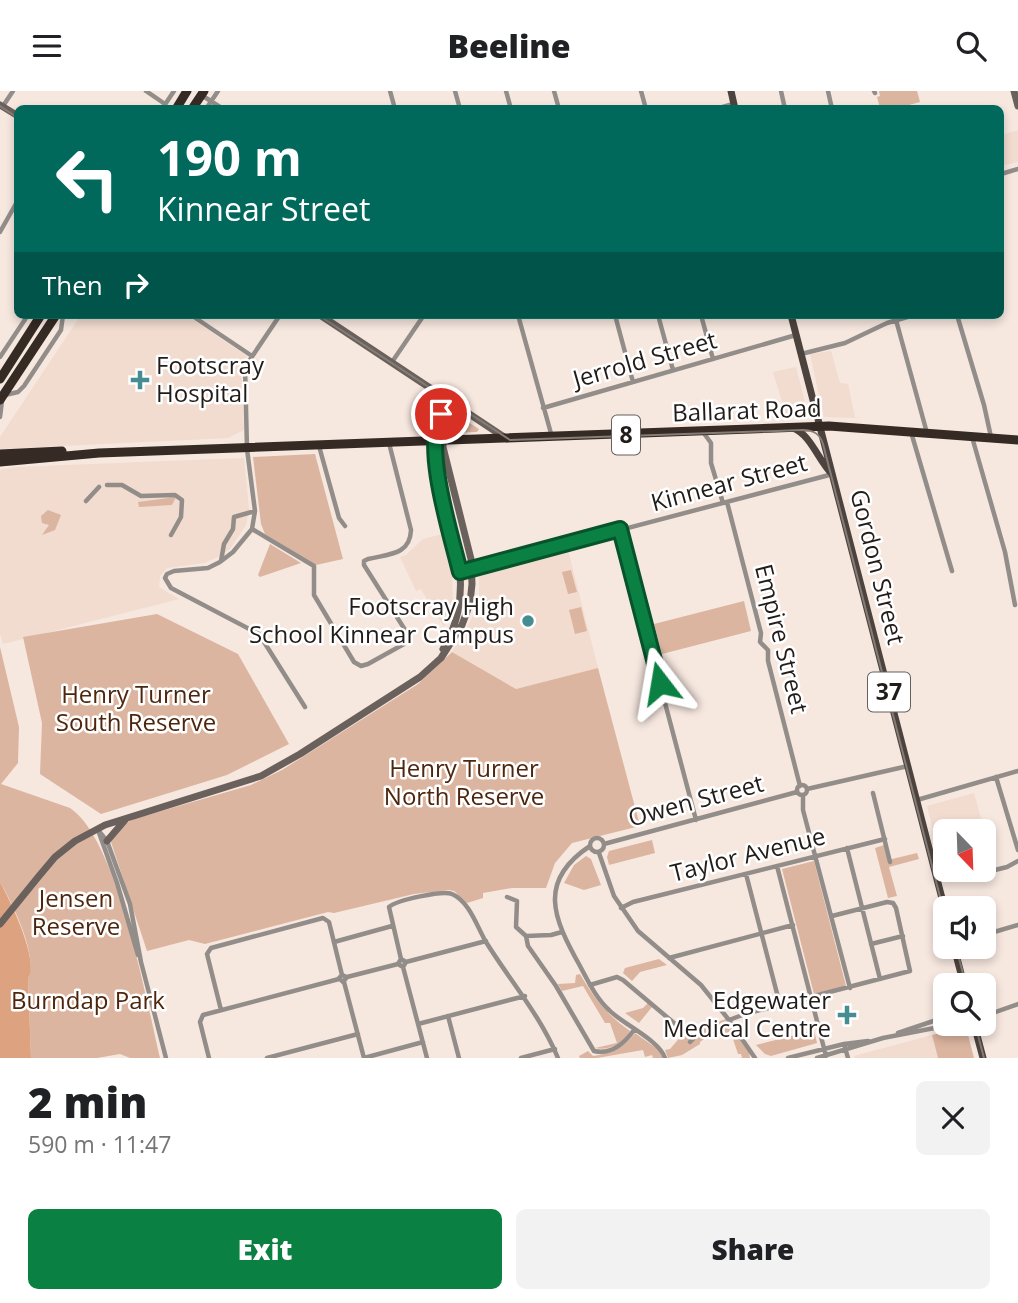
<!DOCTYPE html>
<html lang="en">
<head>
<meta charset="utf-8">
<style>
	body { margin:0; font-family:"Open Sans",sans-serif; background:#f2f2f2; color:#202124; height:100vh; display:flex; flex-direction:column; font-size:26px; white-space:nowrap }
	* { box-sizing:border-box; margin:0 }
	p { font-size:23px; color:#757577 }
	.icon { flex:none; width:38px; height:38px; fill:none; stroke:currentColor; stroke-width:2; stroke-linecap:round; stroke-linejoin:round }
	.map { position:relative; height:967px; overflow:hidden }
	.sheet { display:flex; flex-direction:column; background:#fff; flex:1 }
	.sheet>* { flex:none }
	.hud { position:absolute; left:14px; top:14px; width:990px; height:214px; border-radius:10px; box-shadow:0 4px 10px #0003; background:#00695c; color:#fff; overflow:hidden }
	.needle { width:46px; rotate:157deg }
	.buttons { position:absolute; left:933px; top:728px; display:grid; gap:14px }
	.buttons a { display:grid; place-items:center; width:63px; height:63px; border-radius:10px; background:#fff; box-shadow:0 4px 10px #0003; font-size:35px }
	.pin { position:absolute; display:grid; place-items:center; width:60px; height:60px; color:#fff; margin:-30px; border:4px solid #fff; border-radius:50%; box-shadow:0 2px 7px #0007 }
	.me { position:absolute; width:77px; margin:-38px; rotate:346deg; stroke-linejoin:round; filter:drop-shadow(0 0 5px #0008) }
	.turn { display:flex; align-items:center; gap:24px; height:147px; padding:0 28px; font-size:32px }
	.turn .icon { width:91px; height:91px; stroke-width:2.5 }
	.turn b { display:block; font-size:49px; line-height:60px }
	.then { display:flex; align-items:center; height:66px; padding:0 28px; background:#0003; gap:14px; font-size:26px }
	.round { display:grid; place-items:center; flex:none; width:74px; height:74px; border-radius:10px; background:#f2f2f2 }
	.headline { display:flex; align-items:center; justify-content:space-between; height:119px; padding:0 28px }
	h1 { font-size:42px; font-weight:800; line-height:52px }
	.cta { display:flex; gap:14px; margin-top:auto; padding:14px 28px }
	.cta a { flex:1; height:80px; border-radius:10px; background:#0b8043; color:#fff; font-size:28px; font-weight:800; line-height:80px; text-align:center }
	.cta a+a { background:#f2f2f2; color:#202124 }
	header { display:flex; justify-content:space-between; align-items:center; height:91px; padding:0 28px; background:#fff; font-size:32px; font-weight:800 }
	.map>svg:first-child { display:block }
	.built { fill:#f2dbcf }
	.green { fill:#dcb5a0 }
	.water { fill:#dda280 }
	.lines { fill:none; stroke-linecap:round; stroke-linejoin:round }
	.street { stroke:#938d8a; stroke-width:4.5 }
	.secondary { stroke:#6a615d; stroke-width:7 }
	.primary { stroke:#4d433e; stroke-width:7 }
	.highway { stroke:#352a24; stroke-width:9 }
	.tram { stroke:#867d77; stroke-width:2 }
	.route-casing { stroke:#07532c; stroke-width:18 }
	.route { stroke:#0b8043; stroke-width:12 }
	.poi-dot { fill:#458d91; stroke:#fff; stroke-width:2.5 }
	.labels { text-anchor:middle; stroke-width:5; stroke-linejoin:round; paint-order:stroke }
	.shield { fill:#fff; stroke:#64605e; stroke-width:2 }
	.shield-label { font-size:23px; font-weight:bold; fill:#211c19 }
	.street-label { font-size:24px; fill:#211c19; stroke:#fff }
	.poi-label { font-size:24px; fill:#211c19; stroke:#fff; text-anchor:end }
	.park-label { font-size:24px; fill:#4d260d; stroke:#fff }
</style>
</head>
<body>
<header><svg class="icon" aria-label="menu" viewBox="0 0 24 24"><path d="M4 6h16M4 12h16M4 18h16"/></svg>Beeline<svg class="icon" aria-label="search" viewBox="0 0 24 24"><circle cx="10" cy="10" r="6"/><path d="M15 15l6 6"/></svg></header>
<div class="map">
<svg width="1018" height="967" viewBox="0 0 1018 967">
	<rect width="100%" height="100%" fill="#f6e7df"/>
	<!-- built -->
	<path class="built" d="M1018,39V71L1001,75V44Z
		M81,224H186L247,265L241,278L244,339L228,347L0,358V346Z
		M831,260L840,292L848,293L855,326L860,327L824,326L810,263Z
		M796,276L808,323L804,327H787L773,281Z
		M244,367L249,418L246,434L230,458L218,466L204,472L167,477L160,485L159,496L179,508L3,553L0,542V379L16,376Z
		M443,443L452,477L453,518L444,536L421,498L416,500L400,466L406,464L423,448Z
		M568,459L598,577L516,598L452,561L472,527L479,510V482Z
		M974,702L985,742L945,740V753L937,755L927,715Z
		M932,944L938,967H854V965Z"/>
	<!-- green -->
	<path class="green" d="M879,0H917L920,11L898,17H880L877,6L880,5Z
		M454,322L479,338L477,341L447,342L448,334Z
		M315,363L343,468L316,474L265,443L261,433L253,366Z
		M176,406L172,414L139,416L138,411Z
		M48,419L61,424L55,439L42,444L49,434L42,432L41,425Z
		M270,453L301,472L260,486L258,484Z
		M571,479L577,501L568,503L562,481Z
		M744,510L751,540L662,563L654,533Z
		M581,516L587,540L575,543L569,519Z
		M157,523L238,563L289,653L227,684L101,723L40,683L42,632L23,546Z
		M0,556L19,636L18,672L1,693L70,717C118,749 146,909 160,967H130L120,963L97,967H31L28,887C39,866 12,811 0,791Z
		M452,561L516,598L598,577L640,735L572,752L555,772L546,797H512L483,802V807L467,812L454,800L449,799L414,803L334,822L328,821L205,853L189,849L147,860L111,751C113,740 125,732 134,728L251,694L282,679L418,593Z
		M652,749L655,762L609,774L607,766L609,760Z
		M884,754L888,769L917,762L919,768L889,776L897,805L888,807L875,757Z
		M586,765L591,768L601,794L584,799L564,792L574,774Z
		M814,770L846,895L814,903L782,778Z
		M659,868L667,874L640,881L632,890L623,882L625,877Z
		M580,883C594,907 607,924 630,940C624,953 608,960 595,957L617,952L610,932H605L583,895L562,900L558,893L575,892L576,884Z
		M648,912L652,916L639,932L625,922L643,917Z
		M726,928L749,960L750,967H742L741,963H738L732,945L727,947L724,938L712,942L700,951V953L682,964L668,967L665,959L670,958L682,944L690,940L694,944L700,937Z
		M966,936L974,967H938L932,944Z
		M814,939L817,952L771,965L765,963L756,954Z
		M635,942L659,959L663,967H653L652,964L645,966L643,959L597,967H580L579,965L588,960L593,965C612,962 623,957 635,942Z"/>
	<!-- water -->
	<path class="water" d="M0,791C10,809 40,871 28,887L31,967H0Z"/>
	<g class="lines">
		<!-- street -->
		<path class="street" d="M146,0L165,13
			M390,0L395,18
			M455,0L460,18
			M506,0L511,18
			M554,0L559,18
			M641,0L646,18
			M781,0L785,18
			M828,0L832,18
			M874,0L875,2
			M203,5L223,18
			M3,15L13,0
			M162,18L174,0
			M206,18L218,0
			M716,18L733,13
			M1001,83L1018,78
			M0,141L18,109
			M191,224L252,265
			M280,224L245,276L247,358L255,420L252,438L233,461L220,471L208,477L174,480L167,483L165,487L171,497L259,543L305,616
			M518,224L552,346
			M615,224L633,291
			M658,224L673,279
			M701,224L713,268
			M957,224L984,314L991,346
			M896,229L927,342
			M801,263L845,252L887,232L914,224
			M0,266L28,224
			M392,271L424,224
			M5,304L18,301L24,295L61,239L63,224
			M543,317L796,244
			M0,326L2,310
			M703,341L711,352V372L723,412
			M911,341L952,480
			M972,346L1005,461L1015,514
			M319,355L339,427L345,435
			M107,394H122L141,405L175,404L182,409L181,426L171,444
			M86,410L99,396
			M727,411L761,542L760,551L768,559V570L800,695
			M252,438L314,475V504L354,571L361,575L368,573L404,553L407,549V542L364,474V470L368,468C389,463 410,464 411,439L389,352
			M619,438L696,729
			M221,470L224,453L233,438L234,426L255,420
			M472,478L833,383
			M996,686L1018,759
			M797 699a5 5 0 1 1 10 0a5 5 0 1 1-10 0Z
			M807,698L908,675
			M873,702L890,771
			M803,704V719L850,897
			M917,709L1018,680
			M98,739L107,750L130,813L141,871L166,967
			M98,739L117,792L138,864
			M590 754a7 7 0 1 1 14 0a7 7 0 1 1-14 0Z
			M604,753L797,701
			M590,755C537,790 553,827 580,875C588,890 596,907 609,919C624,934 659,949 665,967
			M847,757L880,888
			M599,762L614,805L638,840L701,894L729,929L755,967
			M777,775L826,965
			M746,783L780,914
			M975,784L1007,776L1018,770
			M507,806L517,810L516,836L526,845L528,855L556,895L594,960C611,964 624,953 634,939
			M621,817L633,811L885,748
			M984,844L1018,834
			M526,845L551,844L562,841
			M334,851L392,835
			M871,853L903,845
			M669,867L793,834
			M401,868L398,873L403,876L406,871L401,868L389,816C397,809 443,799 452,803C470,811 477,836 486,851C511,891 540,924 558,967
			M406,871L486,850
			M403,876L427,967
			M347,886L398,873
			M344,891L364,967
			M590,894L617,886L623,889L693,948L690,951
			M221,919L207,863L211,857L323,827L329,831L342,884L347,886L343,891L339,887L342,884
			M448,925L459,967
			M984,925L1018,913
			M729,929L745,923L910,880L896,817L893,812L887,811L832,825
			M418,933L525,905
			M898,942L945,926
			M844,953L848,967
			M209,967L200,931L203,924L339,888
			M267,967L358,943
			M364,967L423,951
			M521,967L555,958
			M788,967L844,953L868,950
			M817,967L883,947L955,933"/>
		<!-- secondary -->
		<path class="secondary" d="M1014,0L1018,15
			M0,14L18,25
			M320,224L507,348
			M443,558C458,533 462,509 460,481C450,439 432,386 435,343C436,330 444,320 445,307
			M107,750L125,729
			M0,833L39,785L55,766L75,750L105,734L261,685L300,663L420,586L441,567L462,534L470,512L472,493L471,468L443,356L444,336L455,312"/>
		<!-- primary -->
		<path class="primary" d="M731,0L735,18
			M791,224L945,819
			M793,337C811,344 818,369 832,383
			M954,856L964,894
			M974,933L983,967"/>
		<!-- highway -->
		<path class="highway" d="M176,18L187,0
			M192,18L204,0
			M0,288L41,224
			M0,309L56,224
			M0,363L62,360
			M0,371L99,362L829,335L1018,349"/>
		<!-- tram -->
		<path class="tram" d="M0,15L18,27
			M318,224L510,349L803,339C814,339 820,343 823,353L945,825
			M956,856L966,894
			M975,933L984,967"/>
	</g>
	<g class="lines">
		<!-- route casing -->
		<g class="route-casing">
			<path id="route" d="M441,323C423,357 451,443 460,481L620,438L660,592"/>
		</g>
		<!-- route -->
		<use href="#route" class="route"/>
	</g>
	<!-- markers -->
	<g class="poi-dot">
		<path d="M136.5 278.5h7v7h7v7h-7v7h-7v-7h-7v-7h7z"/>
		<circle cx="528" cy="530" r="7"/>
		<path d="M843.5 913.5h7v7h7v7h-7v7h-7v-7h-7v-7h7z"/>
	</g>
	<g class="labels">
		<!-- shield labels -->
		<g class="shield">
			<rect x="612" y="324.5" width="28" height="39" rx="5"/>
			<rect x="868" y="581.5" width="42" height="39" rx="5"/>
		</g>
		<g class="shield-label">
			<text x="626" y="352">8</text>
			<text x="889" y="609">37</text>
		</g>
		<!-- street labels -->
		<g class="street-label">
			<text transform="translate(645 269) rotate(-16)" y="8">Jerrold Street</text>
			<text transform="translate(747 320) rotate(-2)" y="8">Ballarat Road</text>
			<text transform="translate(729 392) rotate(-15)" y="8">Kinnear Street</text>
			<text transform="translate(877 476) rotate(76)" y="8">Gordon Street</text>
			<text transform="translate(781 548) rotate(76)" y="8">Empire Street</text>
			<text transform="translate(696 710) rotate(-15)" y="8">Owen Street</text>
			<text transform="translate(748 764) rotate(-14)" y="8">Taylor Avenue</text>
		</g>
		<!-- poi labels -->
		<g class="poi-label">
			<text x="156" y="283" text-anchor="start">Footscray<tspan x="156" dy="28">Hospital</tspan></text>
			<text x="514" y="524">Footscray High<tspan x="514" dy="28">School Kinnear Campus</tspan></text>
			<text x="831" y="918">Edgewater<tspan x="831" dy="28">Medical Centre</tspan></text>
		</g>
		<!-- park labels -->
		<g class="park-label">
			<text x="136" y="612">Henry Turner<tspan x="136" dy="28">South Reserve</tspan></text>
			<text x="464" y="686">Henry Turner<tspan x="464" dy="28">North Reserve</tspan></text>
			<text x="76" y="816">Jensen<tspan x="76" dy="28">Reserve</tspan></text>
			<text x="88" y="918">Burndap Park</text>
		</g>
	</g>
</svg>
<div class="buttons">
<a><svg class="needle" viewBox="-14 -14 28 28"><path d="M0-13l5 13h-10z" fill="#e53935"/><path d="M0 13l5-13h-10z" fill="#757577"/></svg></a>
<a><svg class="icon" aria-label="sound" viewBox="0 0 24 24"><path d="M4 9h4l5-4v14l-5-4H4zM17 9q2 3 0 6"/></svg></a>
<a><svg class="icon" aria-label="search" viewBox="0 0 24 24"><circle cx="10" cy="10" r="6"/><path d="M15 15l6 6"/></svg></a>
</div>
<div class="pin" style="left:441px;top:323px;background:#d93025"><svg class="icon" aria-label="arrive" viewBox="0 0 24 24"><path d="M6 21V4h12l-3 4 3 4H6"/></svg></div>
<svg class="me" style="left:660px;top:592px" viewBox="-20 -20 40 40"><path d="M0-17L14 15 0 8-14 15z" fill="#0b8043" stroke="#fff" stroke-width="4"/></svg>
<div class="hud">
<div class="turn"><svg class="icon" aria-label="left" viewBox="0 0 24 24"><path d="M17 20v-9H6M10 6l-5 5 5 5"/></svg><div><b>190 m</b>Kinnear Street</div></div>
<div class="then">Then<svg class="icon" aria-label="right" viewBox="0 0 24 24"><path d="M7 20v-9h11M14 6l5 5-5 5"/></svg></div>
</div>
</div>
<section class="sheet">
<div class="headline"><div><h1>2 min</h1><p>590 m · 11:47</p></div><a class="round"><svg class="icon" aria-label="close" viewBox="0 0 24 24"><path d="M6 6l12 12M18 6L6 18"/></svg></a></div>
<div class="cta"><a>Exit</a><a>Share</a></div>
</section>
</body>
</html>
